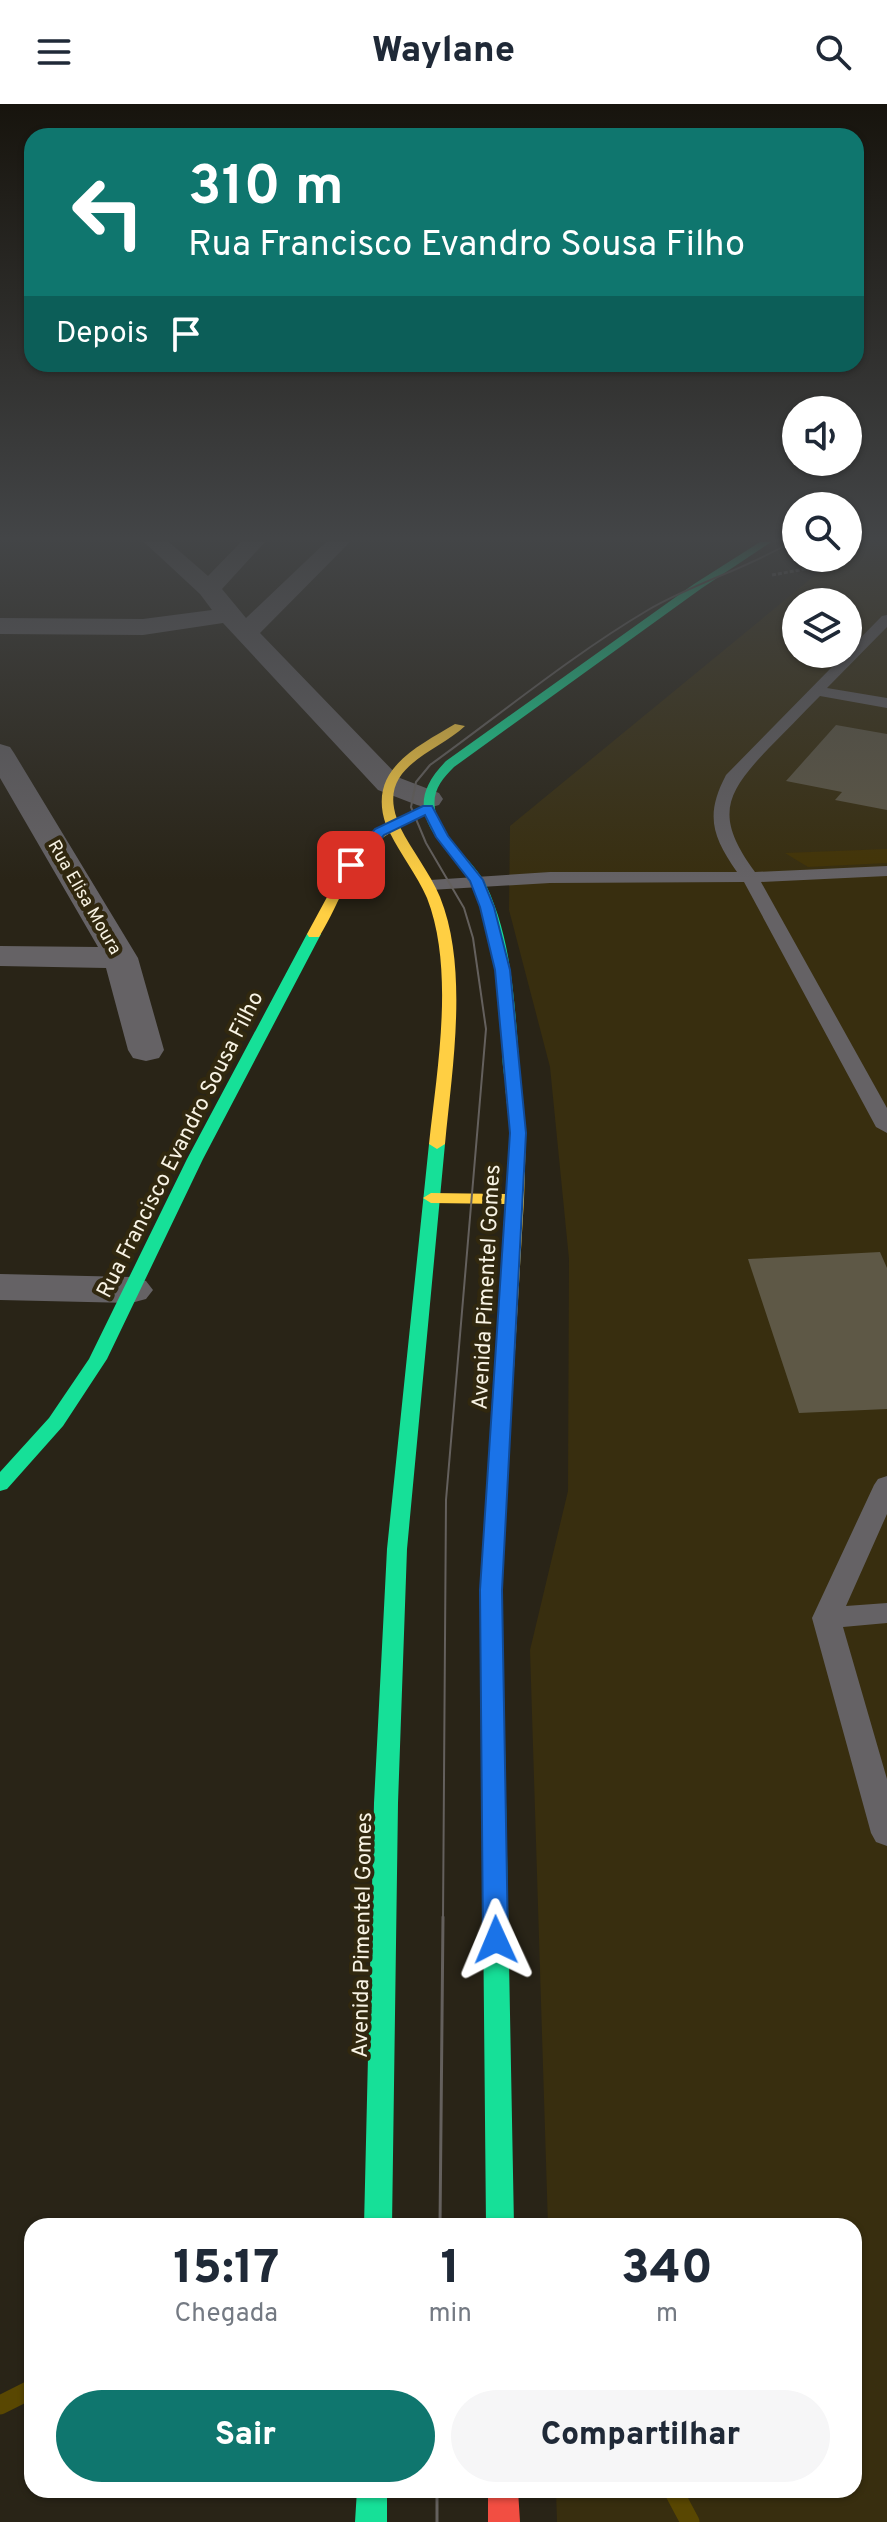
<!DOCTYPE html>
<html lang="pt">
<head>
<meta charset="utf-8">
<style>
	body { margin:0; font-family:Overpass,sans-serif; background:#f6f6f7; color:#1f2937; height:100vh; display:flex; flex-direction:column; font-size:30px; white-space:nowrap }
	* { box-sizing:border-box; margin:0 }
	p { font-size:26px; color:#747a83 }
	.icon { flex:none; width:44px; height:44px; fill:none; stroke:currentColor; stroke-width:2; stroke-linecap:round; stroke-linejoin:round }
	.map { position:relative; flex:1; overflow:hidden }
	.details { position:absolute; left:24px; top:2114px; width:838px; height:280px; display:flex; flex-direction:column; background:#fff; border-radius:24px; box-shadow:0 2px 6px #0004 }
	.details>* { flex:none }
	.top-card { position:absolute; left:24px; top:24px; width:840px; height:244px; border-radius:24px; box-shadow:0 2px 6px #0004; background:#0f766e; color:#fff; overflow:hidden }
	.buttons { position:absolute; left:782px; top:292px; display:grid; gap:16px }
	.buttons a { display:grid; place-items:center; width:80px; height:80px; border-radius:50%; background:#fff; box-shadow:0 2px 6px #0004; font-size:40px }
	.pin { position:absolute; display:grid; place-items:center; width:68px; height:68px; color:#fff; margin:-34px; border-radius:16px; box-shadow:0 4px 12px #0006 }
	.me { position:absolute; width:88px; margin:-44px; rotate:359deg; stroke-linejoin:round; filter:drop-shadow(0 0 6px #0008) }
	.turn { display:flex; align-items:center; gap:28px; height:168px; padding:0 32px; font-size:36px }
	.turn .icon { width:104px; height:104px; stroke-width:2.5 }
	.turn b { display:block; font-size:56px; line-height:68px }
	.then { display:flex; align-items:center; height:76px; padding:0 32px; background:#0003; gap:16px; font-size:30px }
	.eta { display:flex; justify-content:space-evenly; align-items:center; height:136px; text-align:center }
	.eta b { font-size:48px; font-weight:800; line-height:56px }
	.action { display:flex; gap:16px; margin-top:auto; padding:16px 32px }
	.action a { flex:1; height:92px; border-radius:48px; background:#0f766e; color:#fff; font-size:32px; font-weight:800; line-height:92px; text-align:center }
	.action a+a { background:#f6f6f7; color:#1f2937 }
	header { display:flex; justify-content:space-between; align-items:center; height:104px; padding:0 32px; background:#fff; font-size:36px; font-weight:800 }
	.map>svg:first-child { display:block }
	.built { fill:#382e0f; fill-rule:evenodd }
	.green { fill:#433406 }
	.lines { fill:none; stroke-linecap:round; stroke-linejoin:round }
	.stream { stroke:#594702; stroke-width:19 }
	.building { fill:#5e5846 }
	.path { stroke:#63605e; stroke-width:3; stroke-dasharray:4 2; stroke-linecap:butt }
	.lane { fill:#656265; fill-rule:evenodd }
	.street { fill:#656265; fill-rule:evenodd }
	.fast { fill:#16e098; fill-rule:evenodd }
	.slow { fill:#ffcf43; fill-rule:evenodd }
	.jam { fill:#f24e42; fill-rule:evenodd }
	.tram-far1 { stroke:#64605d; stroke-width:2 }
	.tram { stroke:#64605d; stroke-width:3 }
	.route { fill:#1a73e8; stroke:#114b97; stroke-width:2 }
	.labels { text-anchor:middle; stroke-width:8; stroke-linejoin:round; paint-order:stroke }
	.far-street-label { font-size:18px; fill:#f8f3e4; stroke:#31280f }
	.street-label { font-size:22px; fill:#f8f3e4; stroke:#31280f }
</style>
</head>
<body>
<header><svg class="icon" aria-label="menu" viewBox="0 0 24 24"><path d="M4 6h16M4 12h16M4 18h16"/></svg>Waylane<svg class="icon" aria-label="search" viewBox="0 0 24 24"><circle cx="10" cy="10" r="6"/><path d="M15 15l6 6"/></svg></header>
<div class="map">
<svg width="887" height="2418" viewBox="0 0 887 2418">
	<rect width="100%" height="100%" fill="#292417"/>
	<!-- built -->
	<path class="built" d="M855,438H887V2418H557L556,2386H854V2122H548L530,1546L568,1387L569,1155L550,963L509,806L510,722L836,454H848V444ZM796,498H848V550H796Z"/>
	<!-- green -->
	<path class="green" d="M887,745V759L808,763L785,749Z"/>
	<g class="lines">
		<!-- stream -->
		<path class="stream" d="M0,2301L32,2285
			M673,2386L690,2418"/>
	</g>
	<!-- building -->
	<path class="building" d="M836,621L887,630V706L835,696L842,688L786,677Z
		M880,1148L887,1164V1305L799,1309L748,1155Z"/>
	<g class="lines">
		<!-- path -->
		<path class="path" d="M772,471L805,465L819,454"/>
		<!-- lane -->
		<path class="lane" d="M887,511V523L827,584L887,594V604L820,592C802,610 785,628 768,645C724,691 715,713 755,768L887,762V772L761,778L887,1004V1029L876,1023L744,778L550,779L430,786L421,781L430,776L550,768H737C712,732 705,711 726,671L882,512Z
			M887,1372V1410L846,1502L887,1499V1519L843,1523L887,1675V1742L876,1738L871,1729L812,1514L874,1381L878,1375Z"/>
		<!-- street -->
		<path class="street" d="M144,438H169L208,472L241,438H265L222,485L246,514L326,438H350L260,529L400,674L439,689L443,695L439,701L428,704L417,701L378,686L223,519L143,531L0,530V514L143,515L212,506L200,490Z
			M0,640L10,643L14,649L138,854L164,946L159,954L146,957L133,954L128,946L106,864L0,862V842L98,843L0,674Z
			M0,1170L131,1173L146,1177L153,1186L146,1195L131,1199L0,1196Z"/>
		<!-- fast -->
		<path class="fast" d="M760,438H771L702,484L454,663C442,675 432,687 435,705C441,737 473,754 486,781C515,842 515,915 521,981L513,986L508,984C501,969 503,947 501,930C498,886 495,839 480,797C459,743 388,716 446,657L694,480Z
			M314,826L321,830L203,1055L107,1255L63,1322L7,1385L0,1387V1368L49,1314L89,1255L187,1055L307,830Z
			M437,1035L445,1040L407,1445L398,1699L392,2122H364L374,1699L387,1445L429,1040Z
			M493,1443L500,1445L503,1450L502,1486L514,2122H486L480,1486L483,1450L486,1445Z
			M357,2386H387V2418H355Z"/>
		<!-- slow -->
		<path class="slow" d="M455,620L465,622C435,650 378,662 397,715L418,704L424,708L400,723C412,747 430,769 440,793C469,865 452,965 445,1040L437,1045L429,1040C437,965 455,866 427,794C417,771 401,751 390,729C353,750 341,798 319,833H309L307,830L346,758L365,732L386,721C367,666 415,644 455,620Z
			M513,976L521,981L526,1029L524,1095L503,1450L500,1455H486L483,1450L505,1100L431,1099L423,1094L431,1089L506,1090L510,1029L505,981Z"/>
		<!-- jam -->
		<path class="jam" d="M488,2386H518L520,2418H488Z"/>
		<!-- tram-far1 -->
		<path class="tram-far1" d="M443,1815L446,1396L486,925L473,834L464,804L426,739L411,703L416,678L430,661C502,609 572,551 648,506C694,479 746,465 791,438"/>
		<!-- tram -->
		<path class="tram" d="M440,2122L443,1813
			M437,2386V2418"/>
	</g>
	<!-- sky -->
	<linearGradient id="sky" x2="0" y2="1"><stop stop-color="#17140d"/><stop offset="0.56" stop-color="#434547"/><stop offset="1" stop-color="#434547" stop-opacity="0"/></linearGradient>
	<rect width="887" height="776" fill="url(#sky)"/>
	<!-- route -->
	<path class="route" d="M423,702H432L448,732L483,776L494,803L510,866L526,1029L502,1486L508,1836L505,1843L496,1847L487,1843L483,1836L480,1486L510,1029L495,866L480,803L470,777L436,733L425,711L384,731L356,764L345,761L375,725Z"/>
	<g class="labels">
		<!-- far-street labels -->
		<g class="far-street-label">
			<text transform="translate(85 793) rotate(60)" y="6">Rua Elisa Moura</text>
		</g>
		<!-- street labels -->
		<g class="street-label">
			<text transform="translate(179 1040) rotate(-63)" y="8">Rua Francisco Evandro Sousa Filho</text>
			<text transform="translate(485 1183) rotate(-87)" y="8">Avenida Pimentel Gomes</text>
			<text transform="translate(361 1831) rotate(-89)" y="8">Avenida Pimentel Gomes</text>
		</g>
	</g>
</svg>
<div class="buttons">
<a><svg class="icon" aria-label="sound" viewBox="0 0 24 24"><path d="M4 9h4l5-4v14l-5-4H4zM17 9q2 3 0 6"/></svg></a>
<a><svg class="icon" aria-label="search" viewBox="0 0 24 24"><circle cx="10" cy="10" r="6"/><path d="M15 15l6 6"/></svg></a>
<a><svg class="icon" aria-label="layers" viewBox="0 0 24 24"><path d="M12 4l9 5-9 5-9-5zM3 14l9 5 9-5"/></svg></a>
</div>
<div class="pin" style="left:351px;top:761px;background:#d93025"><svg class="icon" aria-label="arrive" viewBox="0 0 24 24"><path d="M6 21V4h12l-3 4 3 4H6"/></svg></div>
<svg class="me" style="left:496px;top:1836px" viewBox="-20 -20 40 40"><path d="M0-17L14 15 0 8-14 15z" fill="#1a73e8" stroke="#fff" stroke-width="4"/></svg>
<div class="top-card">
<div class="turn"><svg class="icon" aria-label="left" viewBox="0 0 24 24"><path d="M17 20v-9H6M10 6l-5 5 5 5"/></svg><div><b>310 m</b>Rua Francisco Evandro Sousa Filho</div></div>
<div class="then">Depois<svg class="icon" aria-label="arrive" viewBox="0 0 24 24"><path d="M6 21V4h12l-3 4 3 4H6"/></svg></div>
</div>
<section class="details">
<div class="eta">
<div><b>15:17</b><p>Chegada</p></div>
<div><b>1</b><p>min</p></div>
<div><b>340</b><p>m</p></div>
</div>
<div class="action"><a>Sair</a><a>Compartilhar</a></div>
</section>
</div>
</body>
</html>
